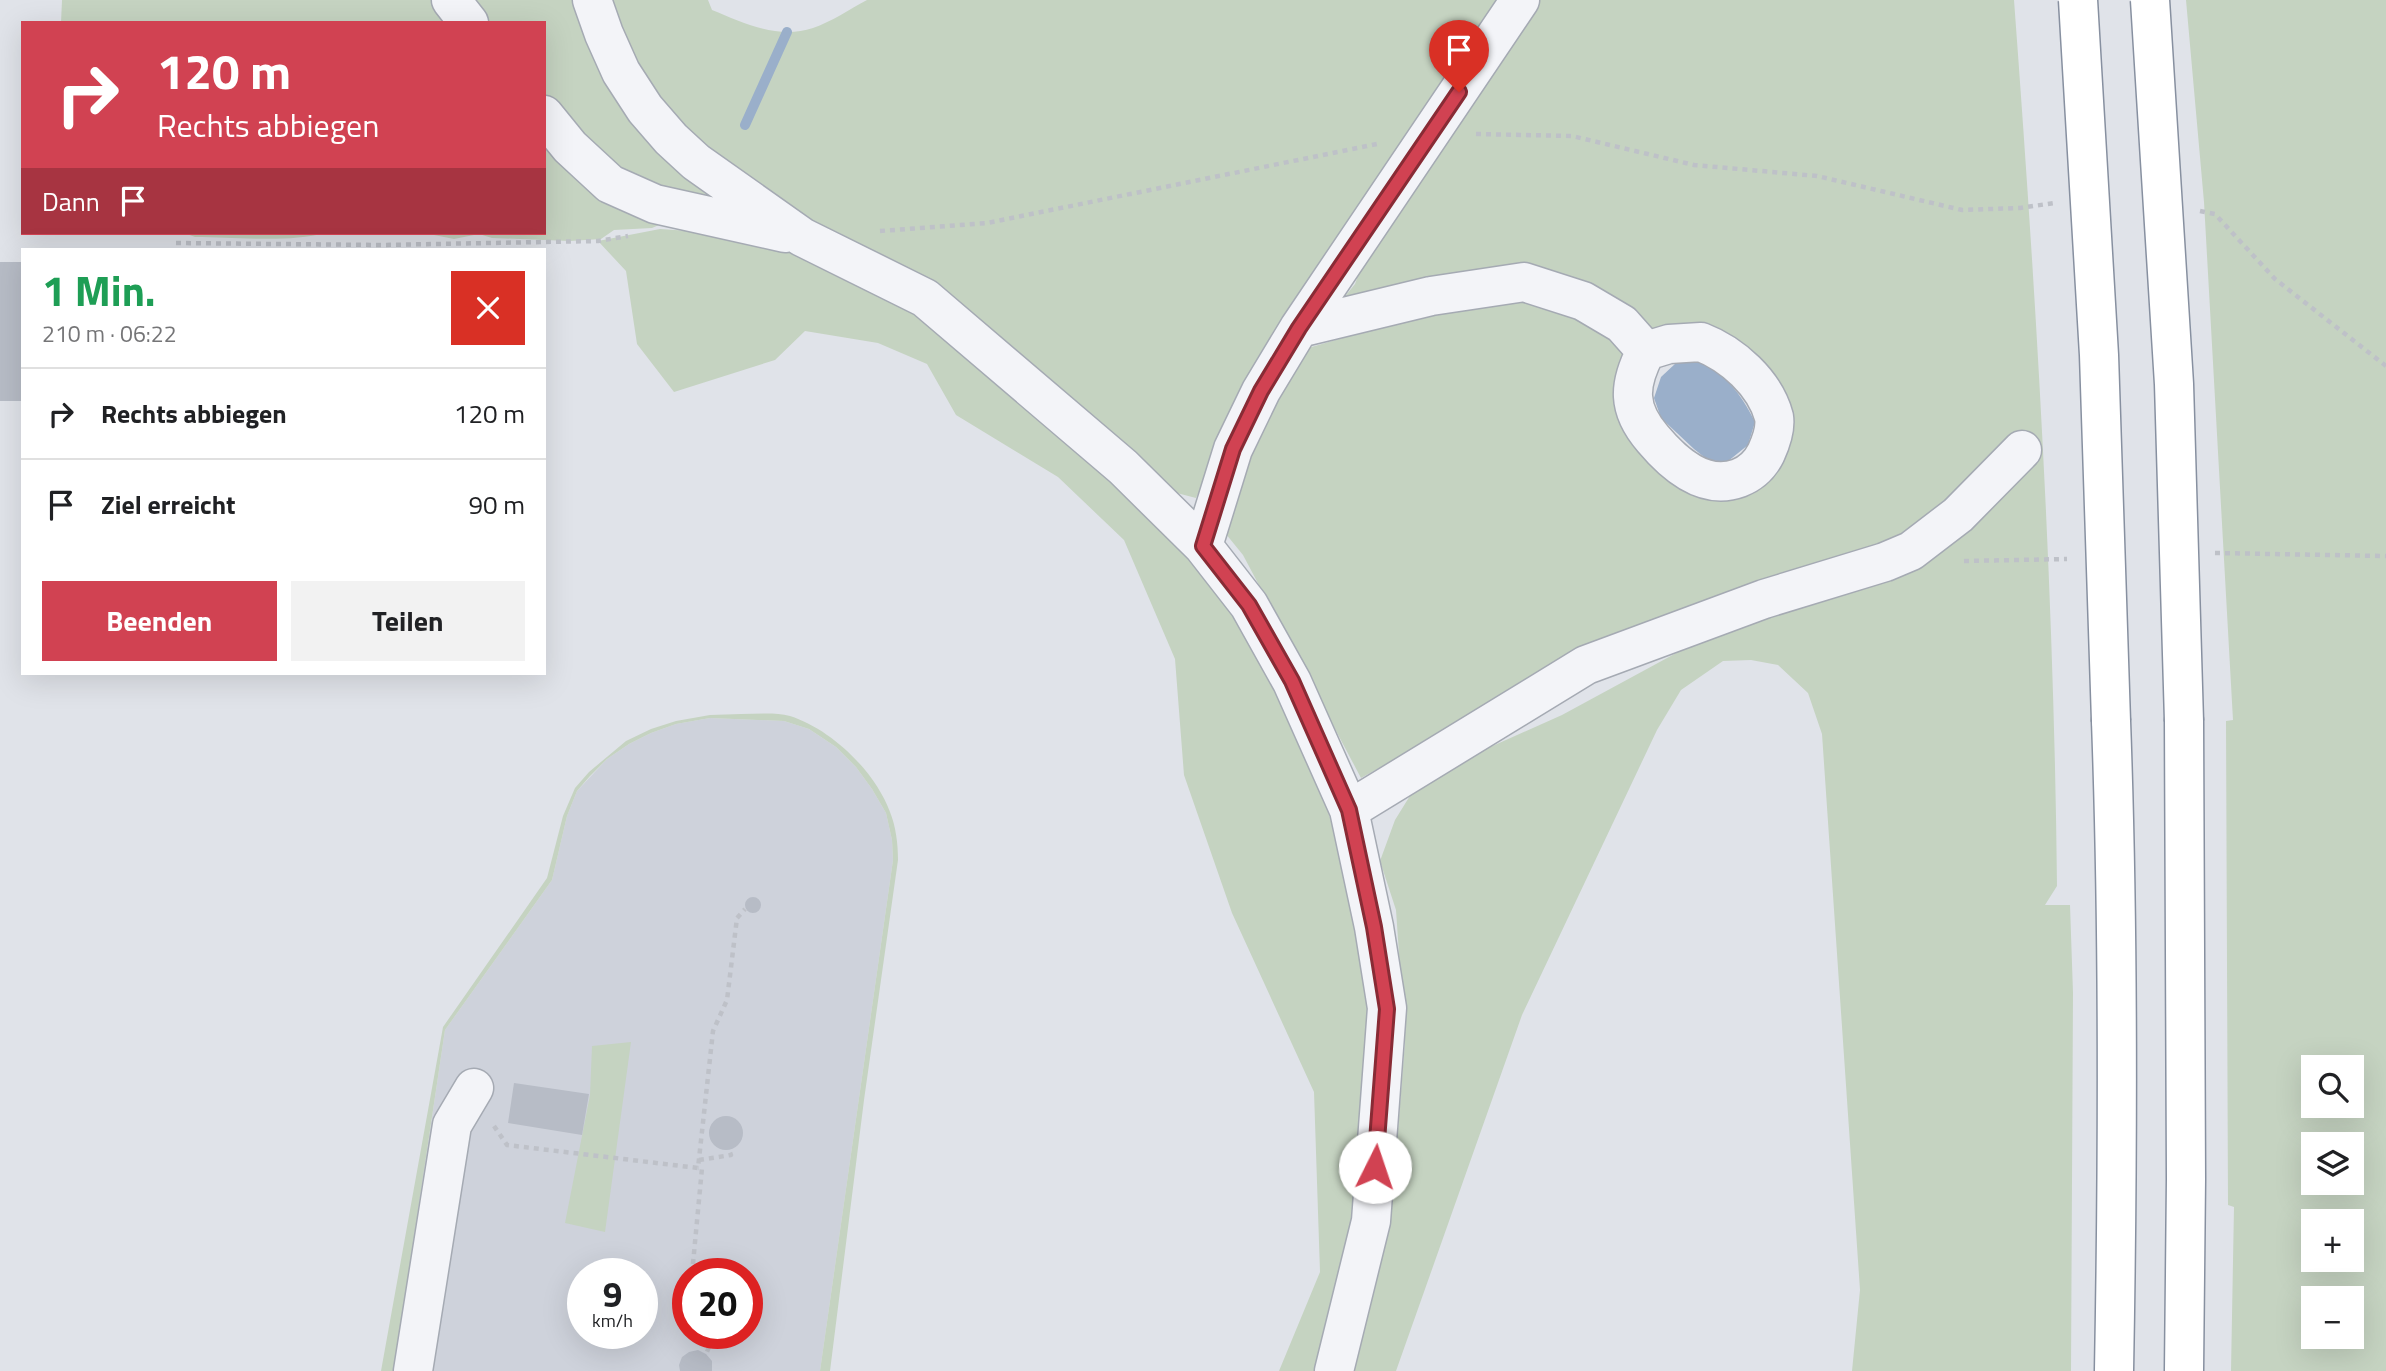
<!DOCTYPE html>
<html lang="de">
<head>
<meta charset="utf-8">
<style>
	body { margin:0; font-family:"Titillium Web",sans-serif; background:#f2f2f2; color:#202124; height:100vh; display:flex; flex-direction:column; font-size:26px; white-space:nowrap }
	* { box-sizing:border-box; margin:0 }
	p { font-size:23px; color:#757577 }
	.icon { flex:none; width:38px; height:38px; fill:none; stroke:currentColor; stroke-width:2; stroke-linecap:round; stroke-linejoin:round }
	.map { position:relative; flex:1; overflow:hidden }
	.sheet { position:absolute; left:21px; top:248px; width:525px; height:427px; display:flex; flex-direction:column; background:#fff; border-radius:0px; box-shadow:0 7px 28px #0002 }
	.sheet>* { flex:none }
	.top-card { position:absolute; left:21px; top:21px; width:525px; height:214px; border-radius:0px; box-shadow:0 7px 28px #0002; background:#d14252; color:#fff; overflow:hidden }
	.controls { position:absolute; left:2301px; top:1055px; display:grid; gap:14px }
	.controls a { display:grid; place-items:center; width:63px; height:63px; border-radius:0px; background:#fff; box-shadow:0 7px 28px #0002; font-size:35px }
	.speed { position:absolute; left:567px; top:1258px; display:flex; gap:14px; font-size:35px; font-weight:700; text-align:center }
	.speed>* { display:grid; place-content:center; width:91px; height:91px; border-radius:50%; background:#fff; box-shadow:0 7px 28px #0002; line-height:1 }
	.speed small { font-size:18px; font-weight:400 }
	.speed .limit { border:10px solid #d22; background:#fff; color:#111 }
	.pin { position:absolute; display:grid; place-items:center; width:60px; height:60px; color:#fff; margin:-72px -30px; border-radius:50% 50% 50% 0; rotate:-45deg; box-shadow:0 0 7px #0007 }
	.pin .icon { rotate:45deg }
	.me { position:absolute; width:77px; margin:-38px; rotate:4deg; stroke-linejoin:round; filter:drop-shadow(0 0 5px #0008) }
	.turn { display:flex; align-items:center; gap:24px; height:147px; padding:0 21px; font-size:32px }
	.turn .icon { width:91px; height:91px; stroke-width:2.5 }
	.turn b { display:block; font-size:49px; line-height:60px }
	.then { display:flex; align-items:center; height:66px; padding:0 21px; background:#0003; gap:14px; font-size:26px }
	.round { display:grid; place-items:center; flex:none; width:74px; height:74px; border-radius:0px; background:#f2f2f2 }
	.headline { display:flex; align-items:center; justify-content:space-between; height:119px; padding:0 21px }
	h1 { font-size:42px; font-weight:700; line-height:52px; color:#1e9e55 }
	.primary-button { display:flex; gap:14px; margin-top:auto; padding:14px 21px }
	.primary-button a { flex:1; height:80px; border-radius:0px; background:#d14252; color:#fff; font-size:28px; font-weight:700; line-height:80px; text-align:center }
	.primary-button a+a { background:#f2f2f2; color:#202124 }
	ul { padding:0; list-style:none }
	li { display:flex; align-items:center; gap:21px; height:91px; padding:0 21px; border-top:2px solid #e0e0e0 }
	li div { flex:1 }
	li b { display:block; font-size:26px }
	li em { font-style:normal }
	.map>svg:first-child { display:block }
	.built { fill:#ced2db; fill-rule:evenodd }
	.green { fill:#c5d3c1; fill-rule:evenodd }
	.water { fill:#9aafca }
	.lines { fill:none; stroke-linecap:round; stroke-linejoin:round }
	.stream { stroke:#9aafca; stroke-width:10 }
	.building { fill:#b7bcc6 }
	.minor-casing { stroke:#a5aab3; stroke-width:41 }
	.highway-casing { stroke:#8790a0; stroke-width:41 }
	.path { stroke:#bec1c8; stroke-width:4.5; stroke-dasharray:5 5; stroke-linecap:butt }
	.minor { stroke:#f3f4f8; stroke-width:38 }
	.highway { stroke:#fff; stroke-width:38 }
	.highway-bridge-casing { stroke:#8790a0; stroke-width:41; stroke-linecap:butt }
	.highway-bridge { stroke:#fff; stroke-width:38 }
	.route-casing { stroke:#882b35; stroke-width:18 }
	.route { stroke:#d14252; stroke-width:12 }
</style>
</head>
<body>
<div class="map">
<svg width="2386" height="1371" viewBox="0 0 2386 1371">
	<rect width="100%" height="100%" fill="#e0e3e9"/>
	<!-- built -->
	<path class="built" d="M710,718L784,721L809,729L836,747L856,767L872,789L886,813L892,840L893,860L820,1371H394L445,1030L552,880L567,816L577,791L607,759L629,744L651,733L676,724ZM583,1274H642V1334H583ZM688,1274H747V1334H688Z"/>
	<!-- green -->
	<path class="green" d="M62,0H443L461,23H61Z
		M451,0H708L712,10C744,23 778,40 813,28C831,22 850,9 867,0H1501L1216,455L1196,498L1173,492L926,288L655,204L544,115V23H469Z
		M1537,0H2014C2036,295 2054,591 2057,886L2045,905H2070L2073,993L2071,1371H1852L1860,1290L1822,734L1808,693L1778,665L1751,660L1723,661L1681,690L1657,730L1522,1015L1396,1371H1345L1391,1216L1405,1042L1396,910L1380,861L1395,820L1421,778L1562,715L1739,619L1702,607L1546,671L1441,734L1361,778L1243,555L1217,523L1284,383L1308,348L1477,299L1517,292L1558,297L1583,307L1622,338L1629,351C1625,363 1617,379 1617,391C1618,423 1652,465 1678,481C1705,497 1750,498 1769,470C1777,458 1783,445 1782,430C1781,386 1742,347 1701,336C1685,331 1666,335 1649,331C1642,329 1637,323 1632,319C1612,305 1591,290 1568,281C1513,261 1387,302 1329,316L1355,284L1363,262L1424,177Z
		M2186,0H2386V1371H2231L2234,1207L2228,1205L2226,721L2233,720L2204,202ZM2314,1068H2352V1106H2314ZM2314,1144H2352V1183H2314ZM2314,1222H2352V1260H2314ZM2314,1298H2352V1337H2314Z
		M544,124L675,218L652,228L614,230L601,239L570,241L492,238L479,234L454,239L424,233H544Z
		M660,229L704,232L789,246L910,306L1116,476L1217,589L1273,675L1325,801L1355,902L1370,1015L1362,1213L1321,1371H1279L1320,1272L1314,1092L1232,913L1184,775L1175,659L1124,540L1058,477L956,415L927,364L878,343L805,331L775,360L674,392L637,344L626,271L598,241Z
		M184,233H325C290,243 233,237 195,237Z
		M741,714C757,714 775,712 790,716C831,729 875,771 890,812C896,827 898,844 898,860L864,1100L830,1371H820L893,860L892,840L886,813L872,789L856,767L836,747L809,729L784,721L710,718L676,724L651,733L629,744L607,759L590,776L577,791L567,816L552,880L445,1030L394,1371H381L443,1027L547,878L563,816L575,788L589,772L626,741L651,729L676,721L710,715Z
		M631,1042L605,1232L565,1223L590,1095L592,1046Z"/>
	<!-- water -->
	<path class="water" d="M1694,359C1725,373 1740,392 1755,422L1748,445L1727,462L1708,460L1694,449L1661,418L1654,398L1661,377L1676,363Z"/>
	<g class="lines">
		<!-- stream -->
		<path class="stream" d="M745,125L787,32"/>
	</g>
	<!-- building -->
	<path class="building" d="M0,262H23V401H0Z
		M745 905a8 8 0 1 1 16 0a8 8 0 1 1-16 0Z
		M514,1083L589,1094L582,1135L508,1123Z
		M709 1133a17 17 0 1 1 34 0a17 17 0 1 1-34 0Z
		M698,1350L706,1354L712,1361V1371H680L679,1365L682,1357L689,1352Z"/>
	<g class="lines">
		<!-- minor casing -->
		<g class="minor-casing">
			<path id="minor" d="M451,0L469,23
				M592,0L604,34L621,72L645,109L671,139L696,162L802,237L925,298L1123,467L1203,546L1233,449L1261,391L1299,328L1520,0
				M544,115L570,147L610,184L655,204L785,233
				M1299,328L1431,296L1524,282L1583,301L1622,324L1646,351
				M1701,342C1732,354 1765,383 1774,417C1776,429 1771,442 1766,453C1760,465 1752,473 1739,478C1704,491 1674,464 1653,439C1627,409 1628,385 1646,351L1669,344Z
				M1203,546L1249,605L1292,682L1349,810L1374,927L1387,1008L1371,1221L1334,1371
				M1349,810L1586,665L1764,599L1885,562L1911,551L1958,515L2022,450
				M413,1371L452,1125L474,1088"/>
		</g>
		<!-- highway casing -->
		<g class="highway-casing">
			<path id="highway" d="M2111,721C2119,938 2118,1154 2114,1371
				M2184,1371L2186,1179L2184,721"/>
		</g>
		<!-- path -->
		<path class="path" d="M1476,134L1572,136L1694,165L1817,176L1962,210L2020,208L2054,203
			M2200,211L2215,214L2275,279L2386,366
			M880,231L987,223L1377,144
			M176,243L381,245L598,241L628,236
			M2215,553L2386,556
			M1964,561L2067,559
			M494,1126L507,1145L698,1168L713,1031L727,1000L737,918L745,909
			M699,1160L731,1155L729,1150
			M692,1274L702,1168H698
			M688,1311L685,1333L709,1347L706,1354"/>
		<!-- minor -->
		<use href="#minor" class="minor"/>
		<!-- highway -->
		<use href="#highway" class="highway"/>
		<!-- highway-bridge casing -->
		<g class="highway-bridge-casing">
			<path id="highway-bridge" d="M2078,0L2099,355L2111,721
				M2150,0L2174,384L2184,721"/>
		</g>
		<!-- highway-bridge -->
		<use href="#highway-bridge" class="highway-bridge"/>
	</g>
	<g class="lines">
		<!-- route casing -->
		<g class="route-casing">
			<path id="route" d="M1375,1167L1387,1009L1374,927L1349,810L1292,681L1249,605L1203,546L1233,449L1261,391L1299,328L1459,92"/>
		</g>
		<!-- route -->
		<use href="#route" class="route"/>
	</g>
</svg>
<div class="controls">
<a><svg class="icon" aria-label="search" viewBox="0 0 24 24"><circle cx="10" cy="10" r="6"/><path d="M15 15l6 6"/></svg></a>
<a><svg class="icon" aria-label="layers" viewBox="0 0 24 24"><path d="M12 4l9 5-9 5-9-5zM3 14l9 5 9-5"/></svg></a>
<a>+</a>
<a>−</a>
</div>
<div class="speed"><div>9<small>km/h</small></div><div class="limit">20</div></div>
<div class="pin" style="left:1459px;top:92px;background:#d93025"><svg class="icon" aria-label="arrive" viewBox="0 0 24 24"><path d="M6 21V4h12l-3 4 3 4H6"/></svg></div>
<svg class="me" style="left:1375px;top:1167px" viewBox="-20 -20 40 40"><circle r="19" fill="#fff"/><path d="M0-13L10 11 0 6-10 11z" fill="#d14252"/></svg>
<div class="top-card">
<div class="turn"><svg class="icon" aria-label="right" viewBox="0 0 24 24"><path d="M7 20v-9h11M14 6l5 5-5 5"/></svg><div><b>120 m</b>Rechts abbiegen</div></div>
<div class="then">Dann<svg class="icon" aria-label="arrive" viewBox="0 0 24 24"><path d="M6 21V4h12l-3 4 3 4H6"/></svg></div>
</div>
<section class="sheet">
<div class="headline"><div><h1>1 Min.</h1><p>210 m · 06:22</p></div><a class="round" style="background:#d93025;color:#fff"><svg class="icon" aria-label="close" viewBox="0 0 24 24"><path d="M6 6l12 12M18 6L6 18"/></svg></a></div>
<ul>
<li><svg class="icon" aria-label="right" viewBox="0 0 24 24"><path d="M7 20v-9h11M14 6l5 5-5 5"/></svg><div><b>Rechts abbiegen</b></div><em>120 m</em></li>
<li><svg class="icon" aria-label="arrive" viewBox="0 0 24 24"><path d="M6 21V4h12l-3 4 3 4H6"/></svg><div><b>Ziel erreicht</b></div><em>90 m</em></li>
</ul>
<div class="primary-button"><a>Beenden</a><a>Teilen</a></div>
</section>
</div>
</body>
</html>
